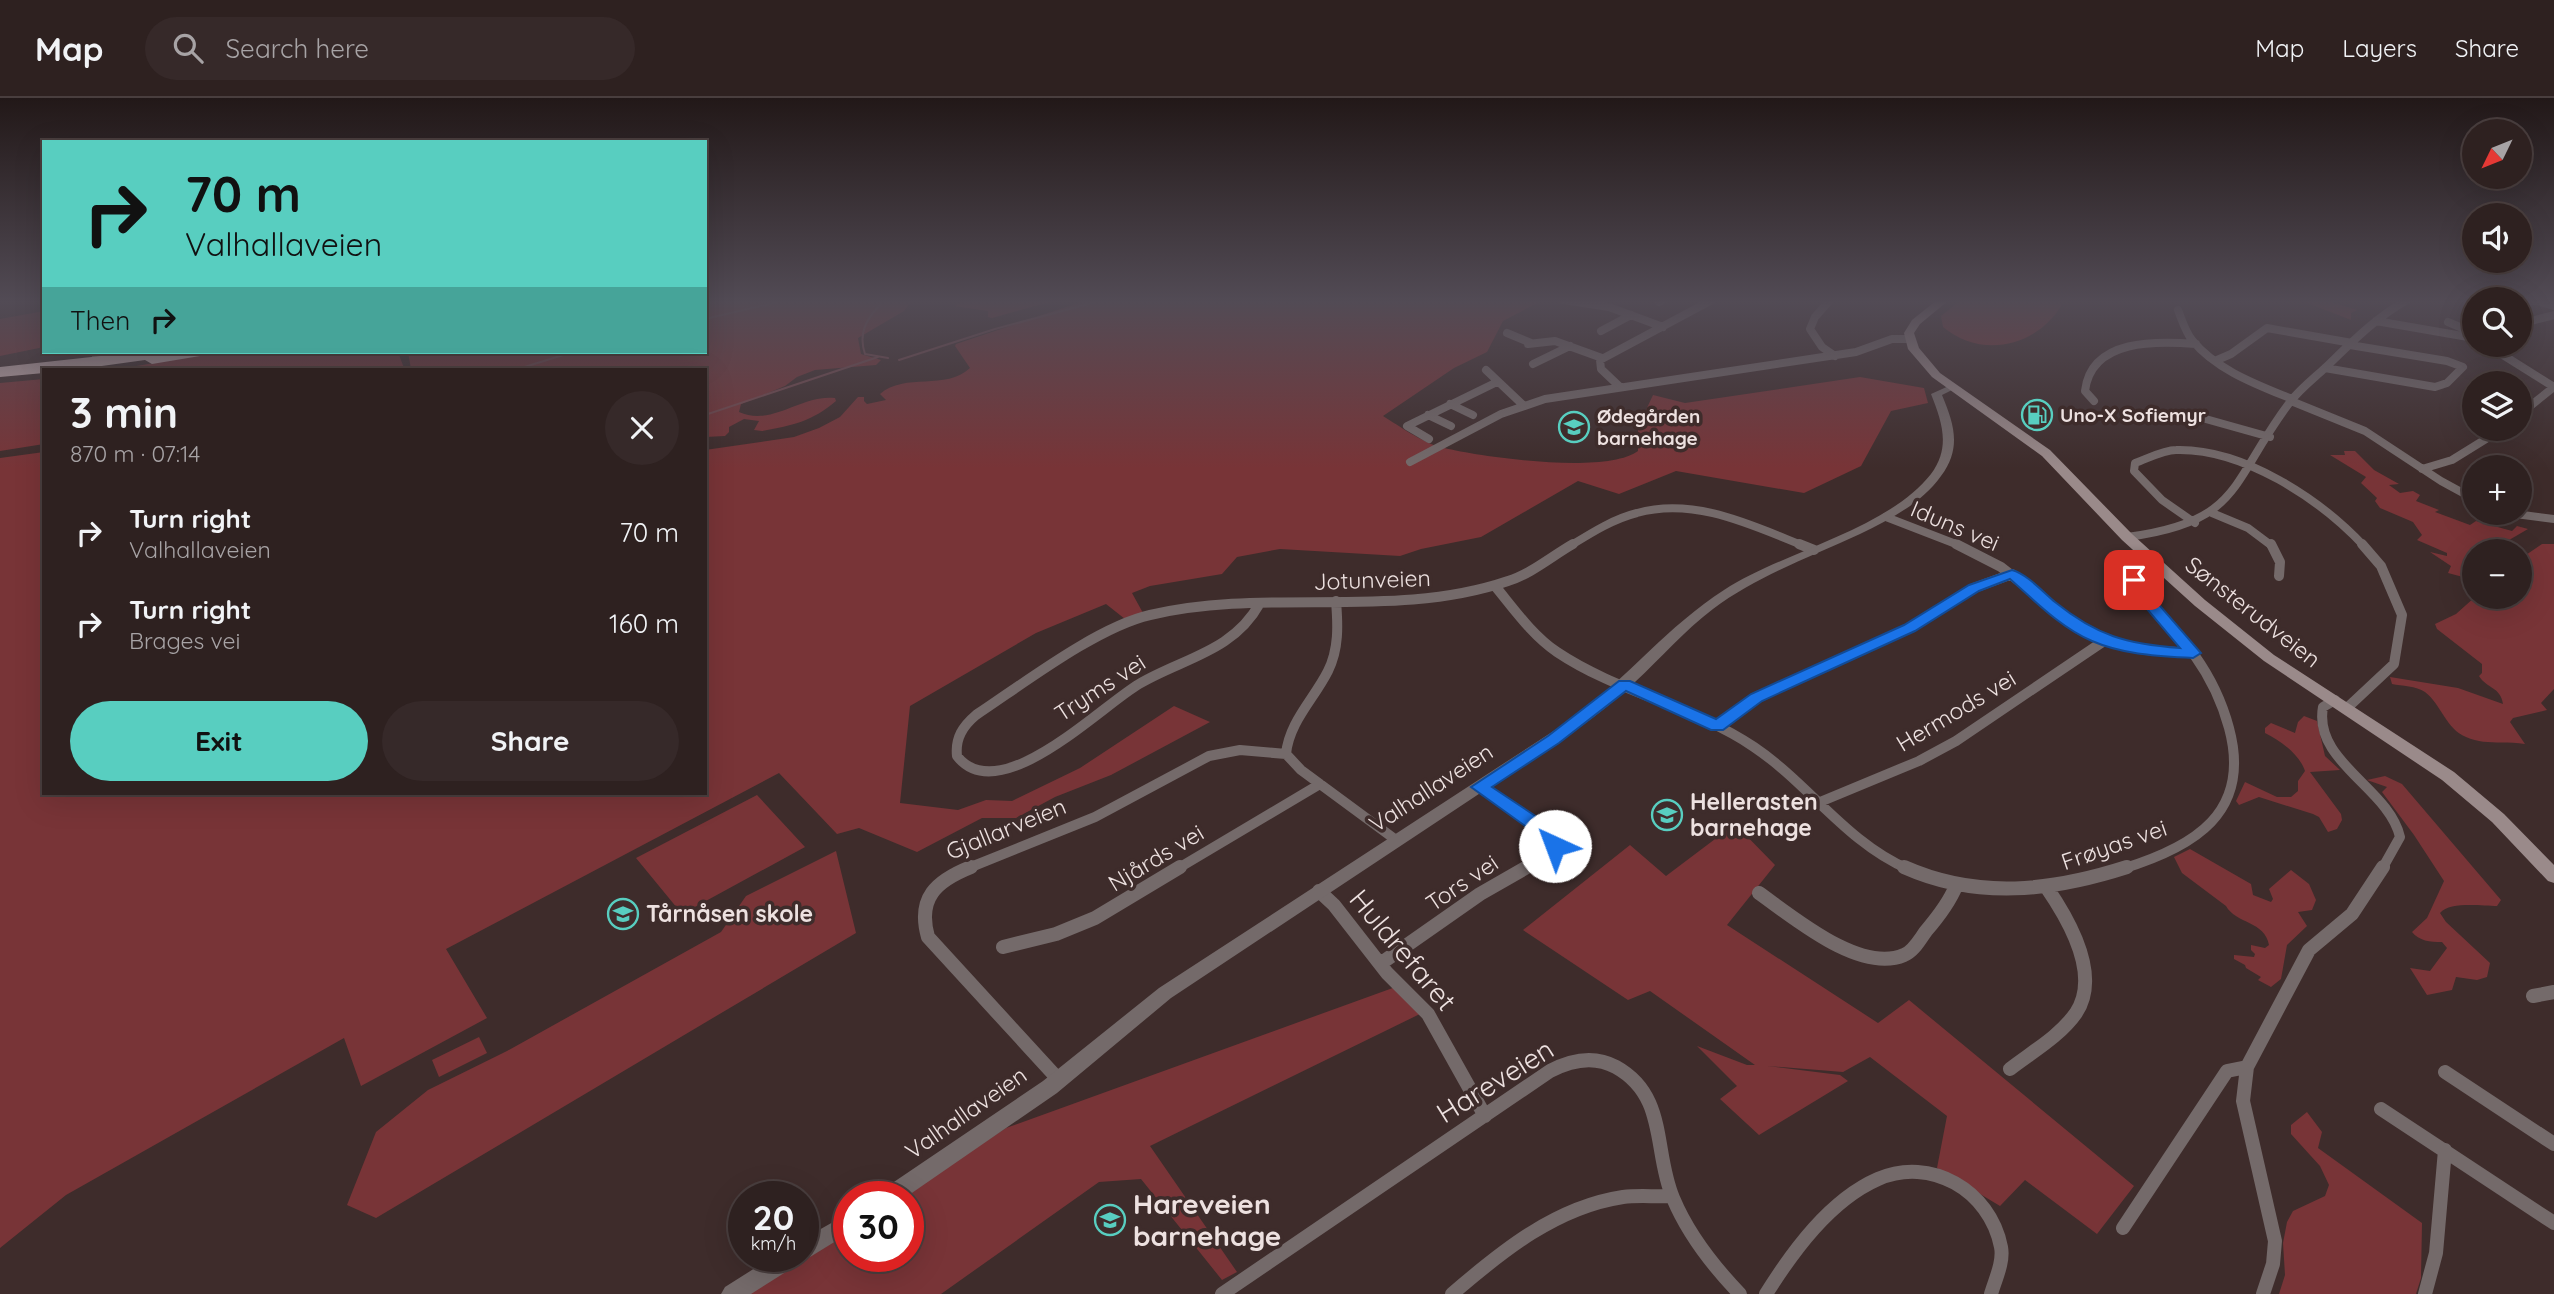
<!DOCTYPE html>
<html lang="en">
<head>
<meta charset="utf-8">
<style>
	body { margin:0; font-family:Quicksand,sans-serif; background:#362929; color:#f1f3f6; height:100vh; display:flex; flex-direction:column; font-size:26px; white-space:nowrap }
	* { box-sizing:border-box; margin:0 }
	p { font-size:23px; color:#a7a3a5 }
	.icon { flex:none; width:38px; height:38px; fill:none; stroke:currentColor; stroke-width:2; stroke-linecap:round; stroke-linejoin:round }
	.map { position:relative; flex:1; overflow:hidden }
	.details { position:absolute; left:42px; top:270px; width:665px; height:427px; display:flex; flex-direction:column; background:#2e2120; border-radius:0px; box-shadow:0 7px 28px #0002,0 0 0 2px #493e3e }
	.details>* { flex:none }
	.hud { position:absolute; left:42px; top:42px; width:665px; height:214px; border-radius:0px; box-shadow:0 7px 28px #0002,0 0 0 2px #493e3e; background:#58cec0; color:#111; overflow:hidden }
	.needle { width:46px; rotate:227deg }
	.buttons { position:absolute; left:2462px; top:21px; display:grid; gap:14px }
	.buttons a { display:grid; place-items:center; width:70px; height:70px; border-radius:50%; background:#2e2120; box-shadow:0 7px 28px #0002,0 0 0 2px #493e3e; font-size:35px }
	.speed { position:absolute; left:728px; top:1083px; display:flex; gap:14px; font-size:35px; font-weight:700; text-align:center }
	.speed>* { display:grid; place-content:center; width:91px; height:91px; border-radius:50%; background:#2e2120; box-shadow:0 7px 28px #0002,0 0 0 2px #493e3e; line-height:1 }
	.speed small { font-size:18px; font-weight:400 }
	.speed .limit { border:10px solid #d22; background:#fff; color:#111 }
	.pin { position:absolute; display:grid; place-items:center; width:60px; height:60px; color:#fff; margin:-30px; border-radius:14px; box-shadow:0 4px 10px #0006 }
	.me { position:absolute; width:77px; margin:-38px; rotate:317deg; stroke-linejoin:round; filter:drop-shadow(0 0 5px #0008) }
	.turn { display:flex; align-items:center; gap:24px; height:147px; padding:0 28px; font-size:32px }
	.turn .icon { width:91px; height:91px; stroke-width:2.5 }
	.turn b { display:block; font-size:49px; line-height:60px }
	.then { display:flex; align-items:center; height:66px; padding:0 28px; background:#0003; gap:14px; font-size:26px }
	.round { display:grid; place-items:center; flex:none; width:74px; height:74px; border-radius:37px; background:#362929 }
	.head { display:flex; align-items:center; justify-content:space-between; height:119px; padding:0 28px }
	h1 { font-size:42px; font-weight:800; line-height:52px }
	.action { display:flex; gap:14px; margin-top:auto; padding:14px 28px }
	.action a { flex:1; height:80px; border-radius:42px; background:#58cec0; color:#111; font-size:28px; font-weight:800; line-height:80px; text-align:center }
	.action a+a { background:#362929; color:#f1f3f6 }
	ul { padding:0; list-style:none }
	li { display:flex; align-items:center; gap:21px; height:91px; padding:0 28px }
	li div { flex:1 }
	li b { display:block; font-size:26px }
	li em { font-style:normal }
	header { display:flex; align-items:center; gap:42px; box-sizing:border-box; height:98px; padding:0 35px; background:#2e2120; border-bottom:2px solid #493e3e }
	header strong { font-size:33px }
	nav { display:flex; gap:38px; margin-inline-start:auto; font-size:24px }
	.search { width:490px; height:63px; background:#362929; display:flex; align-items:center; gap:18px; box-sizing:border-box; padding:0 24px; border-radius:38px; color:#a7a3a5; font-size:26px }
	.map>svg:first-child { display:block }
	.green { fill:#783437 }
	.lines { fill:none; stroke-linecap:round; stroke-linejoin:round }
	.stream { stroke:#74494e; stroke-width:2 }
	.minor-far2 { stroke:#746a6a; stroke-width:8 }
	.minor-far1 { stroke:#746a6a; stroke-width:10 }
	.minor { stroke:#746a6a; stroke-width:14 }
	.tertiary { fill:#746a6a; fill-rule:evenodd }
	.secondary { fill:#9a8a8a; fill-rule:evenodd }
	.motorway { fill:#d1b8b8; fill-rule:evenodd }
	.route { fill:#1a73e8; stroke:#114b97; stroke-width:2 }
	.labels { text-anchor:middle; stroke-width:7; stroke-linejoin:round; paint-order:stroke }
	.far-poi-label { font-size:19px; font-weight:bold; fill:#ede1e0; stroke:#3e2c2b; text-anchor:start }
	.street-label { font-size:23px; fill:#ede1e0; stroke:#3e2c2b }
	.poi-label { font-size:23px; font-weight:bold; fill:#ede1e0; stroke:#3e2c2b; text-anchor:start }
	.near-street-label { font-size:28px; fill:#ede1e0; stroke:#3e2c2b }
	.near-poi-label { font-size:28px; font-weight:bold; fill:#ede1e0; stroke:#3e2c2b; text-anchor:start }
</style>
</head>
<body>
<header>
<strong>Map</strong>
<div class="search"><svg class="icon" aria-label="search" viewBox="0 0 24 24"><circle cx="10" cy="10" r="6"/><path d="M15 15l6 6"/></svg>Search here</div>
<nav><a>Map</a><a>Layers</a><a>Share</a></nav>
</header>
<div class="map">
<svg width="2554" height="1196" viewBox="0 0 2554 1196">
	<rect width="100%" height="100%" fill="#3e2c2b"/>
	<!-- green -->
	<path class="green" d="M705,202H913L904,213L858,240L861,256L881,262L876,267L815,272L797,279L785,288L741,306L739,314C772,329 801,296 835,300L836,303C813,323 791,328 762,333L754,332L759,323L744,321L729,329V334L725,338L705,339V271H411L408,254H705Z
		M967,202L973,203L1057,202L992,220L988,219V213L954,208Z
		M1087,202H1543L1503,223L1487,254L1454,270L1383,318C1399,328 1422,344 1440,349C1480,359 1606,377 1638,353V329L1653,297L1685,305L1860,279L1924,290L1928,305L1891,313L1861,368L1804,395L1676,373L1619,396L1578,383L1481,439L1421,451L1400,458L1280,451L1237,459L1222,476L1150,488L1132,495L1143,515L1125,521L1106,506L1036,535L910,608L900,705L958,712L986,702L1012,703L1080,670L1174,608L1210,624L1111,677L1055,699L1016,720H982L917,754L859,730L837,736L779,675L446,851L487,920L361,988L344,940L66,1097L0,1150V360L44,354V695H705V352L794,339L819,330L840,319L858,299H864V303L867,306L886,302L880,296C905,274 946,293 970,270L955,248L956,246Z
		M1961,202H2059L2061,208C2036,249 1981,261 1943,229L1941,218Z
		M2300,202H2325L2357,212L2351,215V222Z
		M44,213V249L0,258V221Z
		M218,254H398L404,270L119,271Z
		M44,281V346L0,353V285Z
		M2344,353H2355L2374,372L2399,386L2389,387L2400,395L2413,393L2420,397L2416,403L2439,412L2435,414L2470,427L2476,423L2512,433L2517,428L2528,431L2492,452L2467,456L2466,459L2470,470L2463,479L2448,475L2451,468L2430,454L2447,458V455L2417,442L2422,437L2413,424L2380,410L2375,403L2377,400L2361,385L2366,379L2330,357H2345Z
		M2542,446H2554V591L2541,605L2547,612L2513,620L2510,624L2525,646C2505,642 2485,648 2466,639C2446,631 2441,606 2425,594C2416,588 2402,588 2392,586L2390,579L2458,590L2503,606C2501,589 2486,590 2479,578L2482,575V566L2437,531L2435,526L2456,516L2475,499H2520V461Z
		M2304,618L2317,623L2325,658L2340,672L2310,674L2341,716L2342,722L2337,731L2328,734L2319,719L2313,716L2259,699L2239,707L2236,703L2245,684L2277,699H2291L2298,693V683L2305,673C2300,657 2280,642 2265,635V630L2271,625L2295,635L2298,624Z
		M2385,678L2402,686L2501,802L2497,808C2482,808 2450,803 2440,815L2446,824L2490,865L2487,879L2477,882L2456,879L2452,892L2427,897L2410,870L2430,873L2447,850L2442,844C2430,844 2419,843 2412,834L2427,820L2444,783L2414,737L2382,694L2387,689L2367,682Z
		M757,697L805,749L682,816L636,760Z
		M1735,726L1775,767L1727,827L1878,925L1909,902L2134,1088L2097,1136L2025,1082L2000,1108L1937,1070L1947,1018L1870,959L1843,974L1767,968L1840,977L1848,983L1759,1037L1720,1001L1737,988L1697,948L1747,967H1755L1650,893L1628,902L1523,832L1630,747L1666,778Z
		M2190,751L2251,786L2253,797L2271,804L2273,801L2269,791L2291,772L2309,786L2316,802L2312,812L2298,814L2307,828L2287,847L2281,881L2271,889L2258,882L2261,879L2246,870L2245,867L2234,861V857L2254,859L2255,856L2251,852V847L2265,850L2269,847C2265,823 2236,826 2226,808L2182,775L2174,759Z
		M836,753L856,835L376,1120L347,1107L376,1034L428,992L507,953L721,834L746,798Z
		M1401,887L1424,914L1150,1048L1237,1174L1222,1182L1141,1081L1099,1084L941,1196H743L849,1131V1158H908V1099H901L1006,1030Z
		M479,939L487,955L439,979L432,962Z
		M2307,1014L2322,1034L2318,1050L2422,1125L2421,1180L2416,1196H2279L2285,1177L2283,1145L2287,1124L2293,1113L2325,1098L2329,1087L2320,1068L2291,1036V1027Z"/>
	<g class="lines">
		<!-- stream -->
		<path class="stream" d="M885,202C869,217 857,233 865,256L888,260
			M705,221L787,202
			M899,262L995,231L1103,202
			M518,271L573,254
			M705,317L878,259"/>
		<!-- minor-far2 -->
		<path class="minor-far2" d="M1564,202L1609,209L1663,229
			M1830,202L1815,219L1810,231L1822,249L1835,258
			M2534,202L2554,208
			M2522,203H2536
			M1659,204L1663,202
			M2178,212C2182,222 2185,233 2192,242C2216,272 2258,287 2292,301
			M2376,223L2474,240
			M2448,224L2474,235
			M2520,226L2554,217
			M1601,233L1631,217
			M1507,235L1531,245
			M1528,246L1555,243L1602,260
			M2487,247L2554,289
			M96,259L109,254
			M2217,262L2231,256L2267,230L2352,245
			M1533,266L1570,248
			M2325,270L2435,289L2447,285L2463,269L2447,263L2350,247
			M1486,272L1523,307
			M1620,289L1601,271L1600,262L1712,202
			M2094,303L2085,293C2091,240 2158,243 2196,246
			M2291,303L2365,333L2441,383L2474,401
			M1450,306L1473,317
			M2520,316L2554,289
			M1428,317L1451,328
			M2195,318L2270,339
			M1429,341L1407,328L1497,284
			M1410,364L1501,316L1545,301L1856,254L1892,241H1909
			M2422,371L2452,362L2502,331
			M2212,415L2248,430L2272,448
			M2508,415L2554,421
			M1886,419L1961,448
			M2195,425L2162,402L2134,373L2135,365C2147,361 2163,352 2176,352C2243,350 2320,401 2364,448
			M2127,439C2243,424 2230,383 2290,304C2300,291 2313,281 2325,270C2351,245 2375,220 2407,202
			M1570,448C1591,435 1613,421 1637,415C1695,399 1751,427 1804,448"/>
		<!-- minor-far1 -->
		<path class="minor-far1" d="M1799,446L1814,452
			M1956,446L2001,469L2071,524L2099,540L2145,552L2193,555
			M2271,446L2280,464L2279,478
			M1495,488C1514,511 1532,537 1557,554C1618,595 1694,608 1754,649C1809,686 1846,744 1908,771
			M1336,503C1338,527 1339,551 1328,573C1314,601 1289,624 1286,656L1301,672L1396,742
			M1260,505C1233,554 1183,560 1139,586C1100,609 999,712 957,658C955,640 963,628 976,617C1023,586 1097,529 1150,517C1267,489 1394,522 1508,483C1531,476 1552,458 1573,446
			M2335,602L2323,609C2313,664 2389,690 2400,739L2382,771
			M2347,610L2394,566L2402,517L2381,468L2362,446
			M1717,628L1756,599L1910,530L1974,490L2012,476
			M1480,689L1546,733L1554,742V750L1524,771
			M1820,704L1919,663L1956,643L2104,543
			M966,771L1095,719L1209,658L1240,652L1286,656
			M1177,771L1320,686
			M2122,771C2194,749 2252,715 2229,630C2222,604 2210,579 2195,558C2176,531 2149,512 2134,483L2139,476L2162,472"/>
		<!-- minor -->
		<path class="minor" d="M971,769C936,783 917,800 928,839L1059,982
			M1904,769C1978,802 2052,793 2127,769
			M1319,793L1334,807L1387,875L1428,916L1485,1018
			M1759,795C1793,819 1860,876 1904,857C1914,853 1920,841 1926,833C1938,819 1949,805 1956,788
			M1003,849L1056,836L1095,820L1180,769
			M1380,866L1480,796L1527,769
			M2533,898L2554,894
			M2010,971C2032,954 2060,938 2076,915C2101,877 2069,822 2047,790
			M2445,974L2554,1046
			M2381,1011L2554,1125
			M2123,1130L2227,973L2247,969
			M1222,1196L1550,973C1571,962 1594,957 1616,969C1668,998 1653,1053 1673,1100C1688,1136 1713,1168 1740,1196
			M1452,1196C1502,1153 1556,1109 1623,1099C1639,1097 1656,1099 1672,1098
			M1766,1196C1793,1153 1830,1102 1878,1081C1930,1058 1990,1092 2001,1149C2004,1164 1995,1182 1991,1196
			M2263,1196L2273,1166L2275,1143L2243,1003L2247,969L2309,852L2352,816L2383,769
			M2425,1196L2436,1155L2445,1052"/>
		<!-- tertiary -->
		<path class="tertiary" d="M1951,287L1956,290L1942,297C1954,326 1962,350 1941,378C1922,405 1889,422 1860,436C1810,459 1757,478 1713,511C1684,533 1661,560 1635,584C1617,601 1597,617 1577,631L1171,900L1057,995L906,1099H879L882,1092L1043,983L1159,890L1575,619C1627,580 1669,527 1724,492C1784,453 1887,432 1931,376C1951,349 1942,324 1931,296Z
			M849,1115V1135L810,1159L802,1161L800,1165L751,1196H721L725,1189L774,1158H803V1141Z"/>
		<!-- secondary -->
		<path class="secondary" d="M1937,202H1949L1920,226L1914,235L1919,250L1940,275L2050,352L2132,436L2205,502L2274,557L2454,674L2504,716L2554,767V785L2548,783L2492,724L2442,682L2264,563L2195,508L2122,442L2042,358L1932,279L1908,251L1904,235L1912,222Z"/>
		<!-- motorway -->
		<path class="motorway" d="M137,254H207L200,258L152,266L145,262L80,271H44V275L0,279V269Z"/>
	</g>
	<!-- sky -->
	<linearGradient id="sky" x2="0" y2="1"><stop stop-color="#221818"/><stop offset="0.55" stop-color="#524b55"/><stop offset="1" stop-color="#524b55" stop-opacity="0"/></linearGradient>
	<rect width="2554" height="370" fill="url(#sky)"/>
	<!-- route -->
	<path class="route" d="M2012,472C2027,476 2043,494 2055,504C2097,538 2127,546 2180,550L2136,498L2127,482L2134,478L2139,479L2147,493L2201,555L2193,560C2159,558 2124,557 2092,543C2061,530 2035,503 2010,481L1979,493L1915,533L1762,603L1723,632H1711L1626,593L1559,645L1492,689L1552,729L1563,742L1561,752H1548L1539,738L1471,689L1548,638L1619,583H1630L1716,621L1751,596L1904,527L1969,487Z"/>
	<!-- icons -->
	<defs>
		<g id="fuel-ring" transform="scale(1.575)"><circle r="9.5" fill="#3e2c2b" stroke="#58cec0" stroke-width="1.5"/><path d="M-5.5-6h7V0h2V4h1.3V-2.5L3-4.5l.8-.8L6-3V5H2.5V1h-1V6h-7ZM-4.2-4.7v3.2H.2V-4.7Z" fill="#58cec0"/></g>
		<g id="school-ring" transform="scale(1.575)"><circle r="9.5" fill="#3e2c2b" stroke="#58cec0" stroke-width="1.5"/><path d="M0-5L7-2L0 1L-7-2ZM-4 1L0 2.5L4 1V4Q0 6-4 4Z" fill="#58cec0"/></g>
	</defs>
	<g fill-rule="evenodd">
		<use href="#fuel-ring" x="2037" y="317"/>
		<use href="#school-ring" x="1574" y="329"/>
		<use href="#school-ring" x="1667" y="717"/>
		<use href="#school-ring" x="623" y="816"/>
		<use href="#school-ring" x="1110" y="1122"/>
	</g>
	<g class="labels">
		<!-- far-poi labels -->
		<g class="far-poi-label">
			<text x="2060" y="324">Uno-X Sofiemyr</text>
			<text x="1597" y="325">Ødegården<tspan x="1597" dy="22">barnehage</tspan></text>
		</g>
		<!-- street labels -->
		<g class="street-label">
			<text transform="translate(1955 428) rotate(23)" y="8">Iduns vei</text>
			<text transform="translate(1372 482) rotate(-2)" y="8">Jotunveien</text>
			<text transform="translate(2253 514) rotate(38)" y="8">Sønsterudveien</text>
			<text transform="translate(1100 590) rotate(-33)" y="8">Tryms vei</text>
			<text transform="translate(1956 613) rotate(-31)" y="8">Hermods vei</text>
			<text transform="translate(1431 690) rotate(-33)" y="8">Valhallaveien</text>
			<text transform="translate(1006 731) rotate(-22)" y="8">Gjallarveien</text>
			<text transform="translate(2114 747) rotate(-19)" y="8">Frøyas vei</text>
			<text transform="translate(1156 760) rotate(-31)" y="8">Njårds vei</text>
			<text transform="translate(1462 785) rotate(-34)" y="8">Tors vei</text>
			<text transform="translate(966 1015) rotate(-35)" y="8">Valhallaveien</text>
		</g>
		<!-- poi labels -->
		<g class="poi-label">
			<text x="1690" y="712">Hellerasten<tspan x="1690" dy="26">barnehage</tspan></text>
			<text x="646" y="824">Tårnåsen skole</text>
		</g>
		<!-- near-street labels -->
		<g class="near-street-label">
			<text transform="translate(1403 852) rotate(50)" y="10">Huldrefaret</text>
			<text transform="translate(1495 983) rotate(-32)" y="10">Hareveien</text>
		</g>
		<!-- near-poi labels -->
		<g class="near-poi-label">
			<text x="1133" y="1116">Hareveien<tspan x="1133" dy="32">barnehage</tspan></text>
		</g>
	</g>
</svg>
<div class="buttons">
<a><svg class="needle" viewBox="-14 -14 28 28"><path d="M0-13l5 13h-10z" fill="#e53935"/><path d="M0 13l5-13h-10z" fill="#a7a3a5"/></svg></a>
<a><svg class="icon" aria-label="sound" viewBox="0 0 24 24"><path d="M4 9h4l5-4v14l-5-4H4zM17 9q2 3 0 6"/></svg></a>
<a><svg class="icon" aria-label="search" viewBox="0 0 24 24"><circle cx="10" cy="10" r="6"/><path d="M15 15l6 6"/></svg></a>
<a><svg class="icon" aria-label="layers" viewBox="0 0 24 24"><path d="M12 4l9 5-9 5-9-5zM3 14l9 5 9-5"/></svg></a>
<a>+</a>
<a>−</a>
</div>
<div class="speed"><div>20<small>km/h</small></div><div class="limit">30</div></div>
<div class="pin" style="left:2134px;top:482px;background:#d93025"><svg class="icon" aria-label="arrive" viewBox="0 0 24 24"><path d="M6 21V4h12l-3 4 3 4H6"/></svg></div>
<svg class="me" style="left:1555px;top:748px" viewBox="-20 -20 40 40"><circle r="19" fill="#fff"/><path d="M0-13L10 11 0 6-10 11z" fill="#1a73e8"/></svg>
<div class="hud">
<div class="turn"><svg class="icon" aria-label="right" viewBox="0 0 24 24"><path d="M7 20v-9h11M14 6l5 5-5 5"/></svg><div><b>70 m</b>Valhallaveien</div></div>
<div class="then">Then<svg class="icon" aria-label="right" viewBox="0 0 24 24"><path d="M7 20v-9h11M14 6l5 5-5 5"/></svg></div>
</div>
<section class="details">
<div class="head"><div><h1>3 min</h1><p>870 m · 07:14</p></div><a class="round"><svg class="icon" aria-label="close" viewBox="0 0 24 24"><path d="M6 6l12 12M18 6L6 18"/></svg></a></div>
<ul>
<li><svg class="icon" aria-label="right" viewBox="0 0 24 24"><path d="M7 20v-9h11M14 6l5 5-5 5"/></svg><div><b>Turn right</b><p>Valhallaveien</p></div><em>70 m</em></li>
<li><svg class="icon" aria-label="right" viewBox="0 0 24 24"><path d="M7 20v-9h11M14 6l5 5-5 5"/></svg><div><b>Turn right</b><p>Brages vei</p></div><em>160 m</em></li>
</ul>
<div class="action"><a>Exit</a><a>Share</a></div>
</section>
</div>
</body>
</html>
